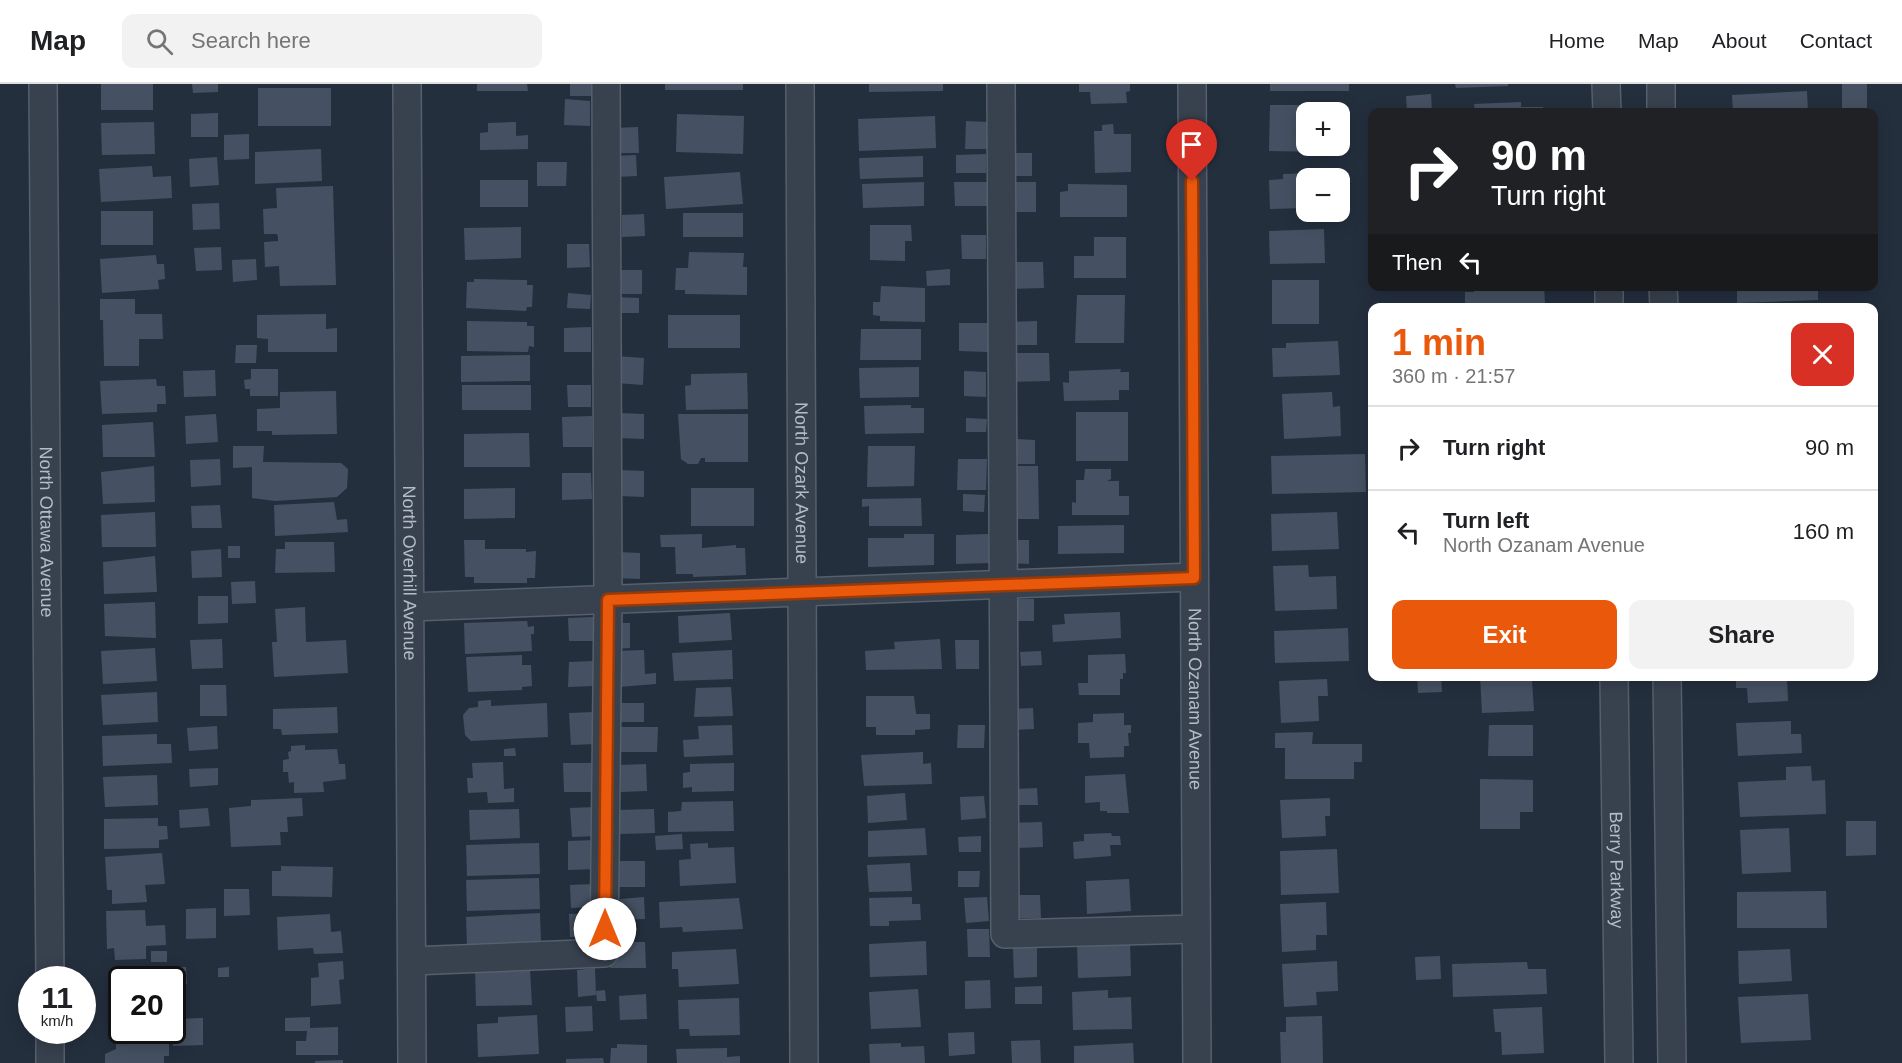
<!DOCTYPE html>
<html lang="en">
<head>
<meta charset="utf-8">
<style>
	body { margin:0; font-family:Helvetica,sans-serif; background:#f2f2f2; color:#202124; height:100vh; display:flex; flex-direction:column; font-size:22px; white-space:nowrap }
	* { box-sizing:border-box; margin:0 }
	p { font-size:20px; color:#757577 }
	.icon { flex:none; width:33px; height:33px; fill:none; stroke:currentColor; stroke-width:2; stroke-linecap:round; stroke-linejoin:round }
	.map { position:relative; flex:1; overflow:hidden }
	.side { position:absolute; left:1368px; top:219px; width:510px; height:378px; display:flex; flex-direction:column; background:#fff; border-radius:12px; box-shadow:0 3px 15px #0003 }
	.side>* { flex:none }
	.guide { position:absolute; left:1368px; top:24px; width:510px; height:183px; border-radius:12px; box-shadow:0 3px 15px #0003; background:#202124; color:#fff; overflow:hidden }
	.fabs { position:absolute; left:1296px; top:18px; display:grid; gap:12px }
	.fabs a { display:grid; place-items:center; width:54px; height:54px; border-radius:12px; background:#fff; box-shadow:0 3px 15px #0003; font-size:30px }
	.speed { position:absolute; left:18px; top:882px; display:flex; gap:12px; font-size:30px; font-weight:700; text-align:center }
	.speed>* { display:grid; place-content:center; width:78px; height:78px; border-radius:50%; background:#fff; box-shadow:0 3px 15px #0003; line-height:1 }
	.speed small { font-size:15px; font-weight:400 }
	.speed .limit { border:3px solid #111; border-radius:9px; background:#fff; color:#111 }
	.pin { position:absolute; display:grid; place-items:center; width:51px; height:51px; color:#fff; margin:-62px -26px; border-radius:50% 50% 50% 0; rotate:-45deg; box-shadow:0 0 6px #0007 }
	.pin .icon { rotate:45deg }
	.me { position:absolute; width:66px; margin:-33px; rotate:0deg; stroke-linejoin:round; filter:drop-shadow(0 0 4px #0008) }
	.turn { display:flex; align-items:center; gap:21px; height:126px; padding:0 24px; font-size:27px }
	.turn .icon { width:78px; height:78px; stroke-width:2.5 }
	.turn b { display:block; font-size:42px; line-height:51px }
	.then { display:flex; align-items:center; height:57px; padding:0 24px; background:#0003; gap:12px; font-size:22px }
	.round { display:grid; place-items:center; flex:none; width:63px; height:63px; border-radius:12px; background:#f2f2f2 }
	.overview { display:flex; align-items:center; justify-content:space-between; height:102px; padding:0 24px }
	h1 { font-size:36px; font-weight:700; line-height:45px; color:#ea580c }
	.primary-button { display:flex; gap:12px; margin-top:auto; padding:12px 24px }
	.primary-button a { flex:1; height:69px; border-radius:12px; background:#ea580c; color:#fff; font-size:24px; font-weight:700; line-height:69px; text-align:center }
	.primary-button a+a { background:#f2f2f2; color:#202124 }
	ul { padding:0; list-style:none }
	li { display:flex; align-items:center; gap:18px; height:84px; padding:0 24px; border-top:2px solid #e0e0e0 }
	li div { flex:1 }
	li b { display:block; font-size:22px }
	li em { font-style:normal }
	header { display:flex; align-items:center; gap:36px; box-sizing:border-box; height:84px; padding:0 30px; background:#fff; border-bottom:2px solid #e0e0e0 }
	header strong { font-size:28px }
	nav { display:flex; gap:33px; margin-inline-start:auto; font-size:21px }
	.search { width:420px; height:54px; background:#f2f2f2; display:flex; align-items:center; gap:15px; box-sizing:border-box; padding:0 21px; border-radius:12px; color:#757577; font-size:22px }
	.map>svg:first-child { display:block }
	.building { fill:#455162 }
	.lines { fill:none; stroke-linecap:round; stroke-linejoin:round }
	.minor-casing { stroke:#565f6c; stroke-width:30 }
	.minor { stroke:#38414e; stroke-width:27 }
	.route-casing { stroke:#983908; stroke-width:15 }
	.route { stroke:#ea580c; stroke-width:10 }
	.labels { text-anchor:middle; stroke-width:5; stroke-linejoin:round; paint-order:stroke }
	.street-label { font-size:18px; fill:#b4bcc9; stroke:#1d2633 }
</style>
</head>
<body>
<header>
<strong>Map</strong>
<div class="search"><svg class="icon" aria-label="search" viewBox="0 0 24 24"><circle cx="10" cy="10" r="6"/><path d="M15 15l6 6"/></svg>Search here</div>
<nav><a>Home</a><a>Map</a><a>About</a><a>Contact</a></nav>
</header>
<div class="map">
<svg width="1902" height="979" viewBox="0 0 1902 979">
	<rect width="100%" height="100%" fill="#242f3e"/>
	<!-- building -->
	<path class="building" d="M101,0H153V26H101Z
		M192,0H218V8L193,9Z
		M477,0H527L528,7H477Z
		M570,0H592V12H570Z
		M665,0H743V6H665Z
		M869,0H943V7L869,8Z
		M1079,0H1130V7L1126,8L1127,19L1091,20L1090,8H1079Z
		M1270,0H1349V7H1270Z
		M1455,0H1508V2L1456,4Z
		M1842,0H1867V24H1842Z
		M258,4H331V42H258Z
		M1807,7L1808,28H1733L1732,11Z
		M1431,10L1432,28H1407L1406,12Z
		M565,15L590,17V42L564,41Z
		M1521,18V23H1543L1544,28H1475L1474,20Z
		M1270,21H1319V28H1306V62H1319V68L1269,67Z
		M218,29V53H191V30Z
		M677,30L744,32L743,70L676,68Z
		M935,32L936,64L859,67L858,35Z
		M966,37L988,38L987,65H965Z
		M154,38L155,70L102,71L101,39Z
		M516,38V52L528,51V65L480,66V49L488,48V39Z
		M1113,40L1114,50H1131V88L1095,89L1094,47H1102V41Z
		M638,43L639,69H615L614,44Z
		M249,50V75L224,76V51Z
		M321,65L322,97L255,100V68Z
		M1012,69H1032V92H1011Z
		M986,70V89H956V71Z
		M636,71L637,92L615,93V72Z
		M923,72V93L860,95L859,74Z
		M217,73L219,101L190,103L189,75Z
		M537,78H567L566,102H537Z
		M152,82L153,93L171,92L172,114L101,118L99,85Z
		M740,88L743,120L666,125L664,93Z
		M1338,88V94H1306V124L1270,125L1269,96L1283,95V90Z
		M480,96H528V123H480Z
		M924,98V122L863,124L862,100Z
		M954,98H988V122H955Z
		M1010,98H1036V128H1010Z
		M1068,100L1127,101V133H1060V108L1068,107Z
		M333,102L336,201L280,202L279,182L265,183L264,158L278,157V153L277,150H264L263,125L277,124L276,104Z
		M219,119L220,145L193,146L192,120Z
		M101,127H153V161H101Z
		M683,129H743V153H683Z
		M644,130L645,152L622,153V131Z
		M870,141H911L912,157H905V177L870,176Z
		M521,143V174L465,176L464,144Z
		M1324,145L1325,179L1270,180L1269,147Z
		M961,151H986V175H962Z
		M1094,153H1126V194H1074V172H1094Z
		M567,160H589L590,183L567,184Z
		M221,163L222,186L196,187L194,164Z
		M689,168L744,169L743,183H747V211L685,210V206H675L676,184H688Z
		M156,171L157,180H164L165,195L158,196L159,205L102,209L100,175Z
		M256,175L257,196L233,198L232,176Z
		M1007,178H1043L1044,204L1006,205Z
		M950,185V201L927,202L926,187Z
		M617,186H642V210H617Z
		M474,195L527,196V201H533L532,223H527L526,227L466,224L467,198H474Z
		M1272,196H1319V240H1272Z
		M881,202L925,204V238L880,237V232L873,231V218H880Z
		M1474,202H1544L1545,220L1526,221V224H1465V208H1474Z
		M1737,202H1818V216L1737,219Z
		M568,209L591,211L590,225L567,224Z
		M1077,211H1125L1124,259H1075Z
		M617,213L639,214V229H617Z
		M100,215H135V230H162L163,255H139V282H104L103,236H100Z
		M1865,220V224H1843V221Z
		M326,230V245L337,244V268H268V255L257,254V231Z
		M668,231H740V264H668Z
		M467,237L527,238V242H534V263L529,262L528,268L467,267Z
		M1037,237V261H1012V238Z
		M959,239H989L988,268L959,267Z
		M591,243V268H564V244Z
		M861,245H921V276H860Z
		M1338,257L1340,291L1273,293L1272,264H1286V259Z
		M236,261H257L256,279H235Z
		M1010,269H1049L1050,297L1011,298Z
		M530,271V297L461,298V272Z
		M616,272L644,274L643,301L616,299Z
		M919,283V313L860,314L859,284Z
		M251,285H278V312H250V305H245L244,296L251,295Z
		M1121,285L1120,288H1129V306H1119V316L1064,317L1063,298L1069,299V287Z
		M215,286L216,312L184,313L183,287Z
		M964,287L986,288V313L964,312Z
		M747,289L748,325L686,326L685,302L691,301V290Z
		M156,295L157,302H165L166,320H157V328L102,330L100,297Z
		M462,301H531V326H462Z
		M567,301H591V323H568Z
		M336,307L337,350L272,351V347H257V325L280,324V308Z
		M1332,308L1333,323L1340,322L1341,352L1284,355L1282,310Z
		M911,321V324H924V349L865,350L864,322Z
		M1076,328H1128V377H1076Z
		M619,329L644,330V355L619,354Z
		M216,330L218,358L186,360L185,332Z
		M678,330H748V378H705V374H701L698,380H688L681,375Z
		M592,332V363H563L562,333Z
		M966,334L987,335L986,348H966Z
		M153,338L155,373H103L102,341Z
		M529,349L530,383H464V350Z
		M1014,355L1035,356V380H1013Z
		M233,362H264L263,378L341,379L348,385L347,404L337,413L275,417L252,414V383L233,384Z
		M868,362H915L914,402L867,403Z
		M1365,370L1366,408L1272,410L1271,372Z
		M220,375L221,401L191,403L190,376Z
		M958,375H987L986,406H957Z
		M154,382L155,418L103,420L101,388Z
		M1011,382H1038L1039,435H1012Z
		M1085,385H1111V395L1107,397H1119V412H1129V431H1072V418L1076,419V396H1084Z
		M619,386L644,387V413L619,412Z
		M562,389H591L592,415L562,416Z
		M515,404V434L464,435V405Z
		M691,404H754V442H691Z
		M963,410L985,411L984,428L963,427Z
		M921,414L922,442H869V422L862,423V415Z
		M334,418L337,436L347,435L348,448L275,452L274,421Z
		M220,421L222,444H192L191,422Z
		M155,428L156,463H102L101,431Z
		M1337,428L1339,465L1272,467L1271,430Z
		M1124,441V469L1058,470V442Z
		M702,450V464L736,461V464H745L746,491L693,493V490H676L675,463H661L660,451Z
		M904,450H934V481L868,483V454H904Z
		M988,450L990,479L956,480V451Z
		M464,456H485V465H526V468L536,467L535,494H527V499H474V493H465Z
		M1013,456H1029V480L1013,479Z
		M285,458H334L335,488L275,489L276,465H285Z
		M228,462H240V474H228Z
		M221,465L222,493L192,494L191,467Z
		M616,468L640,469V495L615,494Z
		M155,472L157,508L104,510L103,478Z
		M1308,481L1309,493L1336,492L1337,525L1275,527L1273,482Z
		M255,497L256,519L232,520L231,498Z
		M198,512H228V539L198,540Z
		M1010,515H1034V537H1009Z
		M155,518L156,554L105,552L104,520Z
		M305,523L306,558L346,556L348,589L274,593L272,558H277L275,525Z
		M1120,528L1121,554L1053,558L1052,541L1065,540L1064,530Z
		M730,529L732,556L679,559L678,532Z
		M593,533V557H569L568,534Z
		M527,537L528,543L534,542V550H531L532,567L465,570L464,539Z
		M613,539H630V564L613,565Z
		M1348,544L1349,577L1275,579L1274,547Z
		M222,555L223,584L192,585L190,556Z
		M940,555L942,585L866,586L865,567L895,565L894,558Z
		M955,556H979V585H956Z
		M155,564L157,597L103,600L101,567Z
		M644,566L645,590L656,589V600L619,603L617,567Z
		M732,566L733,595L674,597L672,569Z
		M1041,567L1042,581L1021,582L1020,568Z
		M1125,570L1126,589H1123V595H1120V611H1079L1078,599H1088V571Z
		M522,571V581H531L532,602L522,603V606L468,608L466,573Z
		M594,577V602L568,603L569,578Z
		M1417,592H1441L1442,608L1418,609Z
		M1480,592H1521L1522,597L1532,596L1534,627L1482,629Z
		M1736,592H1787L1788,617L1748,619L1747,604H1736Z
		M1327,595L1328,612H1318L1319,637L1281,639L1279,597Z
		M200,601H226L227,632H200Z
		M731,603L733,632L694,633L696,604Z
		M157,608L158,638L103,641L101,611Z
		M866,612H914L916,630H930V645L915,646V651H876V643H866Z
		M491,616V622L547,619L548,653L471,657L465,651L463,631L469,624L478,623V617Z
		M620,619H644V638H621Z
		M337,623L338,649L282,651L281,645H273V625Z
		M1033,624L1034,645L1011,646L1010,625Z
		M594,628L596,660L571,661L569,629Z
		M1124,629V641H1131V649H1128L1129,662H1124V673L1090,674L1089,659H1078V639L1093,638V630Z
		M1791,637V650H1801L1802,669L1738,672L1736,639Z
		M732,641L733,671L684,673L683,656L699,655L698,642Z
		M958,641H985L984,664H957Z
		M1489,641H1533V672H1488Z
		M217,642L218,665L189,667L187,644Z
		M621,643H658L657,668H621Z
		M1313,648L1312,660H1362V678H1354V695H1285V664H1275V649Z
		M157,650V660H171L172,679L103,682L102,652Z
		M305,661V666L337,665L339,680H345L346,695L323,698L324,708L294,709V698L289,699L288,688H283V676L289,675L288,668L291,667V662Z
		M515,664L516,672H504V665Z
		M923,668V680L931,679L932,700L864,702L861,671Z
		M503,678L504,705L514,704V718L488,719L487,708L468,709L467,694H473L472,679Z
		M563,679H593L594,708H564Z
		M734,679V707L692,708V703L683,704V689L690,688V680Z
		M646,680L647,707L620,708L619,681Z
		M1811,682L1812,697L1825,696L1826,730L1740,733L1738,698L1786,696V683Z
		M218,684V701L190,703L189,685Z
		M1125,690L1129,729H1107V727H1100V718L1085,719V692Z
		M157,691L158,721L105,723L103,693Z
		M1480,695L1533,696V728H1520V745H1480Z
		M1037,704L1038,721H1015L1014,705Z
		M905,709L907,736L868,739L867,712Z
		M984,712L986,734L961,736L960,713Z
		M302,714L303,732L287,733L288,748H280L281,761L231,763L229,724L251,722V716Z
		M1330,714V732H1325L1326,752L1282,754L1280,716Z
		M733,717L734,747L668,748V728L681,727L682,718Z
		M596,723L597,752L572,753L570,724Z
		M208,724L210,742L180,744L179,726Z
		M519,725L520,754L470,756L469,726Z
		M654,725L655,749L618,750L617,726Z
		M158,734V742H167L168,755L159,756V764L104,765V735Z
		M1846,737H1876V771L1846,772Z
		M1042,738L1043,763L1013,764L1012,739Z
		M925,744L927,771L868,773V747Z
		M1789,744L1791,788L1742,790L1740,746Z
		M1111,749L1112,752H1120L1121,761H1110L1111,772L1074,775L1073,758L1084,757V750Z
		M682,750L683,765L656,766L655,752Z
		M981,752V768H959L958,753Z
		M595,756L596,785L568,786V757Z
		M539,759L540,790L467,792L466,761Z
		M708,759V764L734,763L736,799L680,802L679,776L691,775L690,760Z
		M1337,765L1339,809L1281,811L1280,767Z
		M162,769L165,800L145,801L147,818L112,820V806H107L105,773Z
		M619,777H645V803H619Z
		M910,779L912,807L869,808L867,781Z
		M281,782L333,783L332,813L272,812V787H281Z
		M958,787H980L979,803H958Z
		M539,794L540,825L467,827L466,796Z
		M1129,795L1131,827L1087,830L1086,797Z
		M594,800L595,823L571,824L570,801Z
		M224,805H249L250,831L224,832Z
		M1826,807L1827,844H1737V808Z
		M1014,811H1040L1041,834H1015Z
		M644,813L645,835L621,836L620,815Z
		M912,813V820H920L921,836L889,837V842H870L869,814Z
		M987,813L989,837L966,839L964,814Z
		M739,814L743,845L683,848L682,843L660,844L659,818Z
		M1326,818L1327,851H1316V866L1282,868L1280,820Z
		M216,824V854L186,855V825Z
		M145,826L146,842L165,841L166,861L146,862V875L115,876L114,864L107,865L106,827Z
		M540,829L541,858L467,862L466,833Z
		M593,829L594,853H570L569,830Z
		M330,830L331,848L341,847L343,869L314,870L313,864L278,866L277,833Z
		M967,845H989L990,873H968Z
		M926,857L927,891L870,893L869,860Z
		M617,858H645L646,884H610L609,871L618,872Z
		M1130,858L1131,892L1078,894L1077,860Z
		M1013,864H1037V893L1014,894Z
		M736,865L739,900L679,903L678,885H672V868Z
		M1790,865L1792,897L1739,900L1738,867Z
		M151,867H167V878H151Z
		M1440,872L1441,895L1416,896L1415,873Z
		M343,877L344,895L339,896L341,920L311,922V894L319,893L318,879Z
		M1337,877L1338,907L1316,908L1317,921L1284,923L1282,880Z
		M1527,878L1528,885H1546L1547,910L1453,913L1452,880Z
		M475,882L530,885L532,921L476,922Z
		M186,883L187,900L172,901V896H159L158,884Z
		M229,883V893H218V884Z
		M595,884L596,911L578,913L577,886Z
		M990,896L991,924L965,925V897Z
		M108,897H122V928L109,929Z
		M1042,902V920H1015V903Z
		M918,905L921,943L871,945L869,908Z
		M605,906L606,917H597L596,907Z
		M1108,906V914L1131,913L1132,945L1073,946L1072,908Z
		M646,910L647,935L620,936L619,912Z
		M1808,910L1811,956L1741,959L1738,913Z
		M739,914L740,951L690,952L689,945H679L678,916Z
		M592,922L593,947L566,948L565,923Z
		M1542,923L1544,969L1502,971L1501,948H1495L1493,925Z
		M537,931L539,970L478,973L477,940L498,939V933Z
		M1322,932L1323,979H1281L1280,948H1286V933Z
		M310,933V944L338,943V971H296V957H306L307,947H285V934Z
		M203,934V961L173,962V935Z
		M974,948L975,970L949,972L948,949Z
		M147,954L149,958H164V960H169V972H164V979H105V970L116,965V955Z
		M1040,956L1041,979H1012L1011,957Z
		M901,959V963L924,962L925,979H870L869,960Z
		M1133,959L1134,979H1074V962Z
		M617,960L647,961V979H610L611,964H617Z
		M727,964V973L740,972V979H677L676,965Z
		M603,974L604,979H566V975Z
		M343,976V979H315V977Z"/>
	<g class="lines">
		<!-- minor casing -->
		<g class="minor-casing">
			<g id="minor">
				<path id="s1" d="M43,0L50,896"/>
				<path id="s2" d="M407,0L412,979"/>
				<path id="s3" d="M800,0L804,979"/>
				<path d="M1001,0L1005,850L1196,845"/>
				<path id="s4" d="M1192,0L1197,979"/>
				<path d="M1606,0L1607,28"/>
				<path d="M1661,0V28"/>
				<path d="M1609,202V224"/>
				<path d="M1663,202L1664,224"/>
				<path d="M410,523L1194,493"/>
				<path id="s5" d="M1614,592L1619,979"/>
				<path d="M1667,592L1672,979"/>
				<path d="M412,877L604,869L608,516L606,0"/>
				<path d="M50,946V979"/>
			</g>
		</g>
		<!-- minor -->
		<use href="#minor" class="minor"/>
	</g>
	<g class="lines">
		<!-- route casing -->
		<g class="route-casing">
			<path id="route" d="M605,845L608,516L1194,494L1192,97"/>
		</g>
		<!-- route -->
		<use href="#route" class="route"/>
	</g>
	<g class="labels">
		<!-- street labels -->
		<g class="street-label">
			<text dy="6" stroke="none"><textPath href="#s3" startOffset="399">North Ozark Avenue</textPath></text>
			<text dy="6" stroke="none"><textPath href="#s1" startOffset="448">North Ottawa Avenue</textPath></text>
			<text dy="6" stroke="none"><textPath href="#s2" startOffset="489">North Overhill Avenue</textPath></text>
			<text dy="6" stroke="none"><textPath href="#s4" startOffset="615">North Ozanam Avenue</textPath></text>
			<text dy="6" stroke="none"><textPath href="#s5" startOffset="194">Berry Parkway</textPath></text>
		</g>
	</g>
</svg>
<div class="fabs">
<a>+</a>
<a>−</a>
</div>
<div class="speed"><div>11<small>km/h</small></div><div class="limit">20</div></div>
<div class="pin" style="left:1192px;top:97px;background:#d93025"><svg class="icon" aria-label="arrive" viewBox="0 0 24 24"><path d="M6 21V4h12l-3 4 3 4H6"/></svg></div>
<svg class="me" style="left:605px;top:845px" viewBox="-20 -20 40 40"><circle r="19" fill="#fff"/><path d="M0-13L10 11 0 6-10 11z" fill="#ea580c"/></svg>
<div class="guide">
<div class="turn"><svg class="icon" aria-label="right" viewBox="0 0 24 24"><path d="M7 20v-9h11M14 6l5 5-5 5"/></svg><div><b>90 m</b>Turn right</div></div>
<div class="then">Then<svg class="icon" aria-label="left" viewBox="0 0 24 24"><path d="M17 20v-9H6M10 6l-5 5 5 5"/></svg></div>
</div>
<section class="side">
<div class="overview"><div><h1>1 min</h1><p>360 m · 21:57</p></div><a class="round" style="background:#d93025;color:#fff"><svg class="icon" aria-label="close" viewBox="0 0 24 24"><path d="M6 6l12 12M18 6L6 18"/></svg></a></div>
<ul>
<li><svg class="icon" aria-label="right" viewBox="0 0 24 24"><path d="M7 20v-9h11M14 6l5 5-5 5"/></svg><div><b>Turn right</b></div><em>90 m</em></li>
<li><svg class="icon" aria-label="left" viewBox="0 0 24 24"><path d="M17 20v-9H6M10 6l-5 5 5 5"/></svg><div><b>Turn left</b><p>North Ozanam Avenue</p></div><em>160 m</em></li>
</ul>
<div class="primary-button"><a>Exit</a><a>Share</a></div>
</section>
</div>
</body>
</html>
